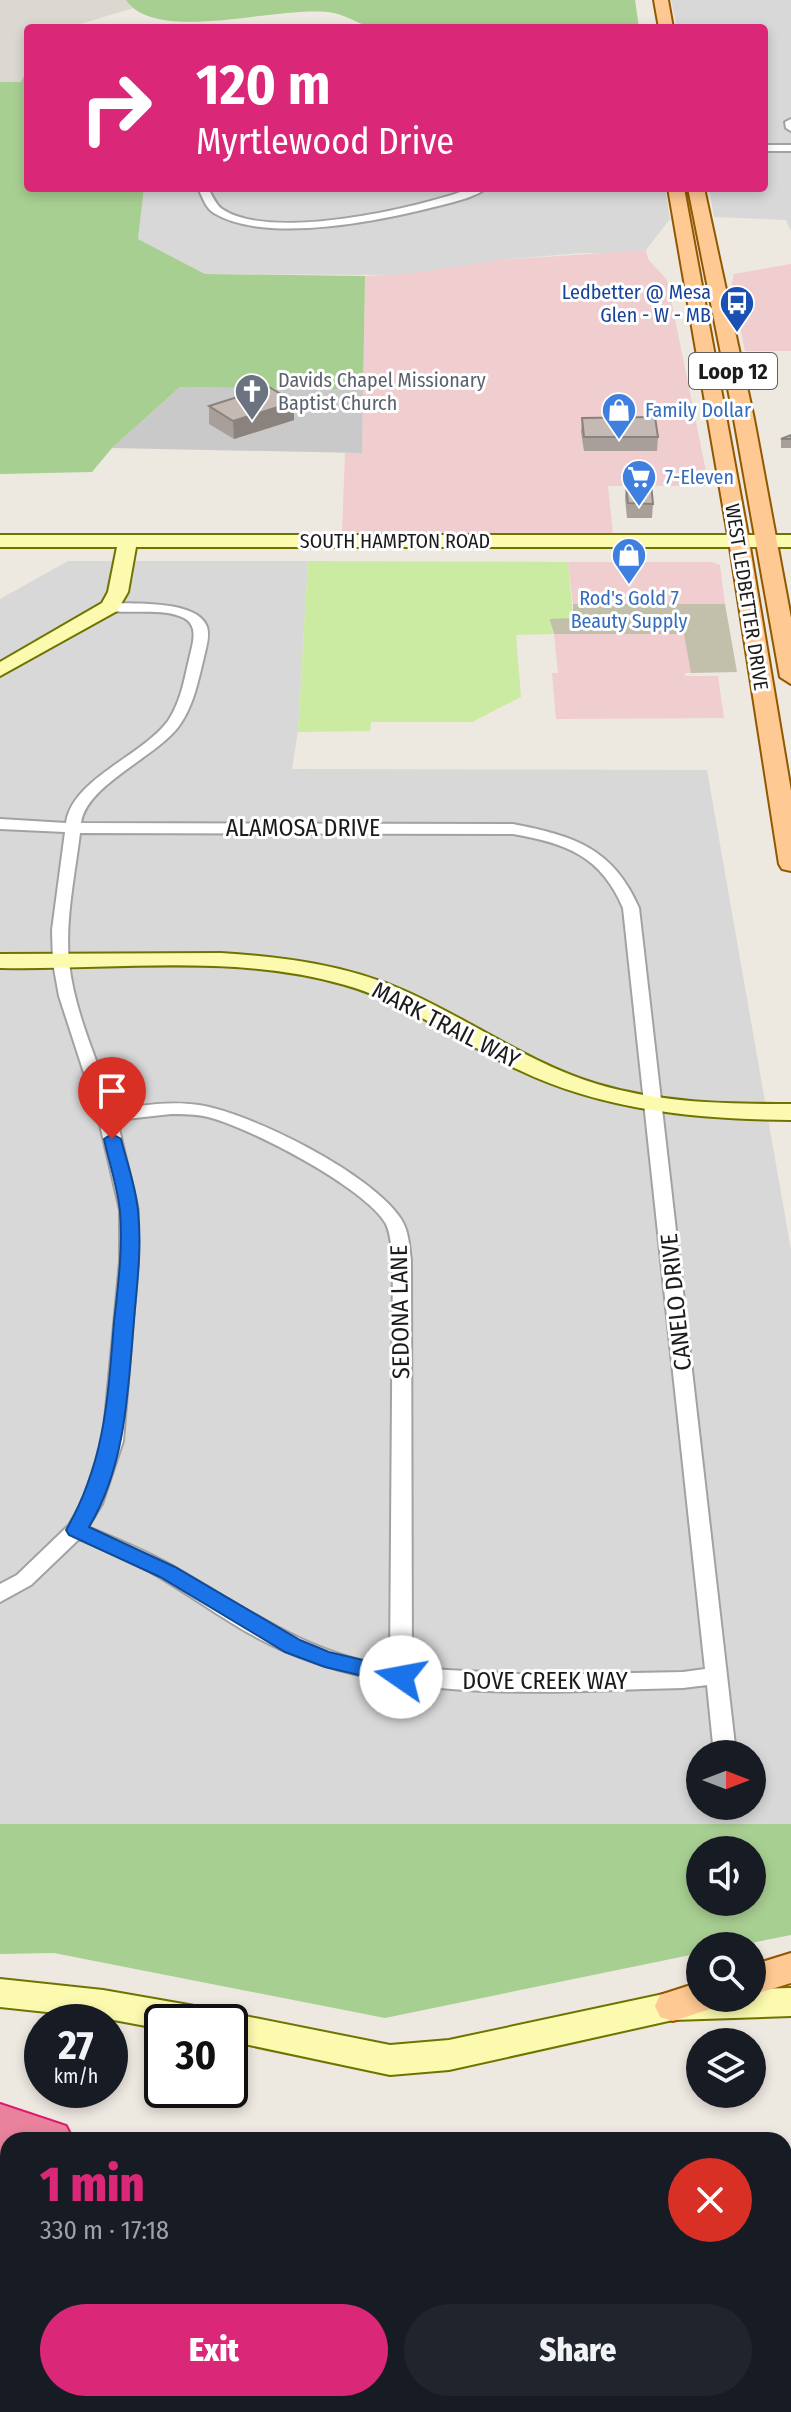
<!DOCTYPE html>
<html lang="en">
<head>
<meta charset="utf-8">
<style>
	body { margin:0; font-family:"Fira Sans Condensed",sans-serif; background:#20242c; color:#f1f3f6; height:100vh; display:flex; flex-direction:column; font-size:30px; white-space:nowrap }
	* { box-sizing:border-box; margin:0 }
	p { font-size:26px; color:#9ea1a6 }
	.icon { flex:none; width:44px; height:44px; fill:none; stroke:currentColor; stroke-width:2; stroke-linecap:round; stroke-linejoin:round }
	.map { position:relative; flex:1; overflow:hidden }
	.panel { position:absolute; left:0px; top:2132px; width:792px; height:280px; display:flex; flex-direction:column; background:#171b24; border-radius:24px 24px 0 0; box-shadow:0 4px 12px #0003 }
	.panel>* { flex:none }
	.guide { position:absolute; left:24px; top:24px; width:744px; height:168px; border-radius:8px; box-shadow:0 4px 12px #0003; background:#db2777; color:#fff; overflow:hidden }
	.needle { width:52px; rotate:90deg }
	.tools { position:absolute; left:686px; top:1740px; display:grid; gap:16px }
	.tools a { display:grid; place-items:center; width:80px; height:80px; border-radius:50%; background:#171b24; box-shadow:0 4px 12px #0003; font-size:40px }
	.speed { position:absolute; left:24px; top:2004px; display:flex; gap:16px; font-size:40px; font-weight:700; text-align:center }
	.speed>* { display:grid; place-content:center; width:104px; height:104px; border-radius:50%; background:#171b24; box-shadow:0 4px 12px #0003; line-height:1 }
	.speed small { font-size:20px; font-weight:400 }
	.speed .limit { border:4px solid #111; border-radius:12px; background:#fff; color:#111 }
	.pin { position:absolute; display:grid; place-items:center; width:68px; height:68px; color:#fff; margin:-82px -34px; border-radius:50% 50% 50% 0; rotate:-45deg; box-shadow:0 0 8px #0007 }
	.pin .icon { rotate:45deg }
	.me { position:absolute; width:88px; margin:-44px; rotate:282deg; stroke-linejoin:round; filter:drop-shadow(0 0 6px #0008) }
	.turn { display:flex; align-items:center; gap:28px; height:168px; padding:0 40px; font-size:36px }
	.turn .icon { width:104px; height:104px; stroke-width:2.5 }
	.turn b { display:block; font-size:56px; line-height:68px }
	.round { display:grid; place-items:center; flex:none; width:84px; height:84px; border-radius:42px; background:#20242c }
	.headline { display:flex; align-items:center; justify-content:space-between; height:136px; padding:0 40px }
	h1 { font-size:48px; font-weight:800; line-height:60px; color:#db2777 }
	.action { display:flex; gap:16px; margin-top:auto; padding:16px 40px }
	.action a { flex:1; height:92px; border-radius:48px; background:#db2777; color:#fff; font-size:32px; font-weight:800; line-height:92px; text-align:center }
	.action a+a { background:#20242c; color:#f1f3f6 }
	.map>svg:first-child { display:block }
	.residential { fill:#d9d8d8; fill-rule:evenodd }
	.commercial { fill:#f0cdce }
	.religious { fill:#c9c9c9 }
	.airport { fill:#dbd8d2 }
	.construction { fill:#c2c0ab }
	.grass { fill:#cbeba2 }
	.forest { fill:#a8cf92; fill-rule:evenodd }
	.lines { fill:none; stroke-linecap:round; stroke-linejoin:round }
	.street-casing { stroke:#a2a2a2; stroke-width:4 }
	.secondary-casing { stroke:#6f7400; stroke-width:4 }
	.primary-casing { stroke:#925800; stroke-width:4 }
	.highway-casing { stroke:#dc1c6b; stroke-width:4 }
	.street { fill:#fff; fill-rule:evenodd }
	.secondary { fill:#fcfaaf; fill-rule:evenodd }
	.primary { fill:#ffc993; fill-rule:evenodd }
	.highway { fill:#e9839d; fill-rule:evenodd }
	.wall { fill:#a99f9a }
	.shaded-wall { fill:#8a827d }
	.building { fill:#c5b9b3; stroke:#8a827d; stroke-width:2 }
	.route { fill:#1a73e8; stroke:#114b97; stroke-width:2 }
	.labels { text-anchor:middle; stroke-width:6; stroke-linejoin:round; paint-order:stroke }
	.far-transit-label { font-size:20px; fill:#164399; stroke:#fff; text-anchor:end }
	.far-worship-label { font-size:20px; fill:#5b616d; stroke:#fff; text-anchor:start }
	.far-shop-label { font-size:20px; fill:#366cbe; stroke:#fff; text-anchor:start }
	.far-street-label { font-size:20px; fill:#1b1b1b; stroke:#fff }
	.shield { fill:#fff; stroke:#5f5f5f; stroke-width:2 }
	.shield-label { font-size:22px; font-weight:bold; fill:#1b1b1b }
	.street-label { font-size:24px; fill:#1b1b1b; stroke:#fff }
</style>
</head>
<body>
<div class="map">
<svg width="791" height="2412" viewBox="0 0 791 2412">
	<rect width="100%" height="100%" fill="#ede8e0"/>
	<!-- residential -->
	<path class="residential" d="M671,0H791V231L786,220L714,217L709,188H764V28H677Z
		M144,188H665L670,219L646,250L628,253H581L500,260L405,275L205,274L138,239Z
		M68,561H308L298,731L292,769L707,770L791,1250V1824H0V599ZM700,1754H752V1806H700Z
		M0,2346L8,2349V2404H154L175,2412H0Z"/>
	<!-- commercial -->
	<path class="commercial" d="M646,250L648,259L667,280L709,486H608L613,534L342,535L345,453L362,452L365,276L405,274L500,260Z
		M791,264V351H745L732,283L734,274Z
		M568,562H712L720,565L725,604H573Z
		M554,634H685L691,673H685V676H718L724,718L556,719L552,673H558Z"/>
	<!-- religious -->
	<path class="religious" d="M180,387L363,390L362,453L112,448Z"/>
	<!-- airport -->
	<path class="airport" d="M0,0H623L147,4L67,28H28V67L21,82H0Z"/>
	<!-- construction -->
	<path class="construction" d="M573,604H725L737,672L691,673L684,634H554L549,618H573Z"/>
	<!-- grass -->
	<path class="grass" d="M308,561L568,562L573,618L549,619L554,634L516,635L521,697L472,722H371L370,731L298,732Z"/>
	<!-- forest -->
	<path class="forest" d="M126,0H635L639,28H374C360,25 348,16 334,13C283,3 157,46 126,0Z
		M28,67V188H144L138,239L205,274L365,276L363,390L180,387L112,448L92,472L0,474V82H21Z
		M0,1824H791V1935L736,1946H700V1953L385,2018L54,1953L0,1954ZM700,1850H752V1902H700Z"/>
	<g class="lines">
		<!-- street casing -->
		<g class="street-casing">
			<path id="street" d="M791,119V131L786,128L785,122Z
				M764,145H791V151H764Z
				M198,188H208C212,195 216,205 222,209C271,242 419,208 472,188H487C475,197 457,201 442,205C384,220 267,245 214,213C206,209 202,196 198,188Z
				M110,603C134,604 198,600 207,627C210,636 206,648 204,657C198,681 194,705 179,726C155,758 86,785 81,823L513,824C574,836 613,848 639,908L736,1754H714L707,1685L683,1688C549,1691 407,1705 282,1650C237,1630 198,1600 156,1575C132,1561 105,1550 79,1539L31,1585L0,1602V1584L17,1575L69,1525L82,1503L103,1441L120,1261V1210L98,1116L59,996L53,963L52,930L65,832L0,829V819L66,823C72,779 142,756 168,721C182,700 185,675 191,651C194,639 197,625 184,618C163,607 129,615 105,610L103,607ZM80,833L513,834C566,843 601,856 623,908L705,1669L683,1672L535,1675L412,1668L411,1260C409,1246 409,1231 401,1219C372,1174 251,1113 199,1105C171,1101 142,1105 114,1110C98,1062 74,1012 69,962C65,919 75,875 80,833ZM171,1114C184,1114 196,1114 208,1117C249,1127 366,1188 386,1224C391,1234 391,1248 393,1260L390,1666C305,1654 240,1604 167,1563C142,1549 115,1538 88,1527L102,1504L123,1441L138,1261V1210L117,1120Z
				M719,1806H741L742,1809L739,1815L731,1818L723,1815Z
				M8,2378V2404H15L11,2412H0V2381Z"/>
		</g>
		<!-- secondary casing -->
		<g class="secondary-casing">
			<path id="secondary" d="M0,535H791V547H136L128,592L117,611L0,676V662L102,603L108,592L117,547H0Z
				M221,953C284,957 347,965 405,991C471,1020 528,1063 597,1084C660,1103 726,1104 791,1104V1120C697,1119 605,1111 519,1070C460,1043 408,1003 345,985C234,953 113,970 0,968V954Z
				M0,1979L103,1990L206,2008L218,2012L220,2016L230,2013L390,2045L449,2040L673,1992L700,1991V1998H752V1989L791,1988V2016L673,2020L449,2070L390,2075L230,2041V2022H162V2029L103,2018L0,2007Z
				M0,2301L8,2304V2338L0,2335Z
				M191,2404H239L242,2412H194Z"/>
		</g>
		<!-- primary casing -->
		<g class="primary-casing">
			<path id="primary" d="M654,0H668L673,28H659Z
				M668,188H684L749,541L791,791V871L782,869L779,864L729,541Z
				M688,188H704L754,419L791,618V684L780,677L734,419Z
				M791,1953V1983L752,1995V1965Z
				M700,1982V1998H718L713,2008L673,2021L660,2017L655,2006L660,1995Z"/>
		</g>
		<!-- highway casing -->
		<g class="highway-casing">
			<path id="highway" d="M0,2104L66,2126L73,2140H8V2185L0,2182Z
				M0,2187L8,2189V2231L0,2229Z
				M784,2373L791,2376V2412H766L763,2404H784Z
				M574,2404H643L646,2412H577Z
				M675,2404H742L745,2412H678Z"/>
		</g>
		<!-- street -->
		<use href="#street" class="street"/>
		<!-- secondary -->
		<use href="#secondary" class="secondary"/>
		<!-- primary -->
		<use href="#primary" class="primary"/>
		<!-- highway -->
		<use href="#highway" class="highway"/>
	</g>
	<!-- wall -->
	<path class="wall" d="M294,402V420L234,439L209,424V406Z
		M582,418L658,437L657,451H584L581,432Z
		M791,435V448H781V439Z
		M626,484L653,504L652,518H627L625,498Z"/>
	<!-- shaded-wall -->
	<path class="shaded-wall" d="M294,402V420L234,439L233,421Z"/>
	<!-- building -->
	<path class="building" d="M269,387L294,402L233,421L209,406Z
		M655,417L658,437H584L582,418Z
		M791,435V439H781Z
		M626,484H651L653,504L628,503Z"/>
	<!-- route -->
	<path class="route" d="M112,1134L121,1139C127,1163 136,1187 138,1211C142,1247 137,1284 134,1320C128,1391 126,1465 89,1527L175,1567L300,1640L329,1652L409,1671L412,1677L409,1683L401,1685L325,1667L285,1652L160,1577L69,1535L66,1530C105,1463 108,1397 114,1322C118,1286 123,1248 120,1212C118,1188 109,1163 104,1139Z"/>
	<!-- icons -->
	<defs>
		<g id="bus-pin" transform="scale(1.8)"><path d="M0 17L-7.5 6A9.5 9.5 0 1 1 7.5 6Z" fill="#1a4fb4" stroke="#fff"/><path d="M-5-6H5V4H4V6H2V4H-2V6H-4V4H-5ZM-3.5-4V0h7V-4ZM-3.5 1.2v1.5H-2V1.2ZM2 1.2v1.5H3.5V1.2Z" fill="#fff"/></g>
		<g id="church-pin" transform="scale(1.8)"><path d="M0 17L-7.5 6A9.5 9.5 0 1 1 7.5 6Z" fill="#6b7280" stroke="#fff"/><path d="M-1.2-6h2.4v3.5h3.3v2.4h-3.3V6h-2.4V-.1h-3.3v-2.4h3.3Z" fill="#fff"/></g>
		<g id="shop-pin" transform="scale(1.8)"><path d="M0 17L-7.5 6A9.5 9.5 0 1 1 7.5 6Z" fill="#3f7fe0" stroke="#fff"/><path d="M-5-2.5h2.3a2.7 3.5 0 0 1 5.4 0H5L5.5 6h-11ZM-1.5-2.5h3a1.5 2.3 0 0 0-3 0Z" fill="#fff"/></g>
		<g id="supermarket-pin" transform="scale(1.8)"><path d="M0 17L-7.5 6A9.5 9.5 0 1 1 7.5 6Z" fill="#3f7fe0" stroke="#fff"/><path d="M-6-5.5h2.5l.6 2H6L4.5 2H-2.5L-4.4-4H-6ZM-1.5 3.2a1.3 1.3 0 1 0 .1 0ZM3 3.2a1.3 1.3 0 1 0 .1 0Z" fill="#fff"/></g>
	</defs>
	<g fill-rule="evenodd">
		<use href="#bus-pin" x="737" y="303"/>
		<use href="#church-pin" x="252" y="391"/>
		<use href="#shop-pin" x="619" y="410"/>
		<use href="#supermarket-pin" x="639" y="477"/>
		<use href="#shop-pin" x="629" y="555"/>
	</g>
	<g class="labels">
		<!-- far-transit labels -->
		<g class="far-transit-label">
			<text x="711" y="299">Ledbetter @ Mesa<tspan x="711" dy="23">Glen - W - MB</tspan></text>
		</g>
		<!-- far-worship labels -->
		<g class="far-worship-label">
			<text x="278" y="387">Davids Chapel Missionary<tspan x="278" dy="23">Baptist Church</tspan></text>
		</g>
		<!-- far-shop labels -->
		<g class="far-shop-label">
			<text x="645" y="417">Family Dollar</text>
			<text x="665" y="484">7-Eleven</text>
			<text x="629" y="605" text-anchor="middle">Rod's Gold 7<tspan x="629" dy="23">Beauty Supply</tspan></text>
		</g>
		<!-- far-street labels -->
		<g class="far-street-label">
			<text x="395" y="548">SOUTH HAMPTON ROAD</text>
			<text transform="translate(747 597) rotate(81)" y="7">WEST LEDBETTER DRIVE</text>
		</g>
		<!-- shield labels -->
		<rect class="shield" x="689" y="353" width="88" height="36" rx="6"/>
		<g class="shield-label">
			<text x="733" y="379">Loop 12</text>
		</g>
		<!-- street labels -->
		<g class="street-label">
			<text x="303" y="836">ALAMOSA DRIVE</text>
			<text transform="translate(446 1025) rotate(27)" y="8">MARK TRAIL WAY</text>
			<text transform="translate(676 1302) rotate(-96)" y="8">CANELO DRIVE</text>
			<text transform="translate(400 1312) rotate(-91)" y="8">SEDONA LANE</text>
			<text x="545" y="1689">DOVE CREEK WAY</text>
		</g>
	</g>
</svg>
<div class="tools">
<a><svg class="needle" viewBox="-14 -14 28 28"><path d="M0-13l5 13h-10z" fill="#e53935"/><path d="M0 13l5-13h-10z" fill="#9ea1a6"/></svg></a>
<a><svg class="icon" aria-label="sound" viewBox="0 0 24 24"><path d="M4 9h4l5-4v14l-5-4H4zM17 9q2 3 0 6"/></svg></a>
<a><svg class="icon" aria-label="search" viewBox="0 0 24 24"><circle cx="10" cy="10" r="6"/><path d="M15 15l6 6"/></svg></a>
<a><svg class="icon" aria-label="layers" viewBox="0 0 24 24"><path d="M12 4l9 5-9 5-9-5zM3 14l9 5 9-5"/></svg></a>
</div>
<div class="speed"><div>27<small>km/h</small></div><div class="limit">30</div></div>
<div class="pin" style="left:112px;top:1139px;background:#d93025"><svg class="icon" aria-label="arrive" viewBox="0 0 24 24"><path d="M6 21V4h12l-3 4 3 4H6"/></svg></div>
<svg class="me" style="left:401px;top:1677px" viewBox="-20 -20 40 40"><circle r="19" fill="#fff"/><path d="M0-13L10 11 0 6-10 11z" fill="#1a73e8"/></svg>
<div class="guide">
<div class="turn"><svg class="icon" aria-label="right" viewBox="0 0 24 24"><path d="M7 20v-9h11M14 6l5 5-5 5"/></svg><div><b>120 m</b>Myrtlewood Drive</div></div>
</div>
<section class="panel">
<div class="headline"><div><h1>1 min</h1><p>330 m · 17:18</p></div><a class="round" style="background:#d93025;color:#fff"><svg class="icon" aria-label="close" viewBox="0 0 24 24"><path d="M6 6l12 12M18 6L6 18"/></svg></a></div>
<div class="action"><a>Exit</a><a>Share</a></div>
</section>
</div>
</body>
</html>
